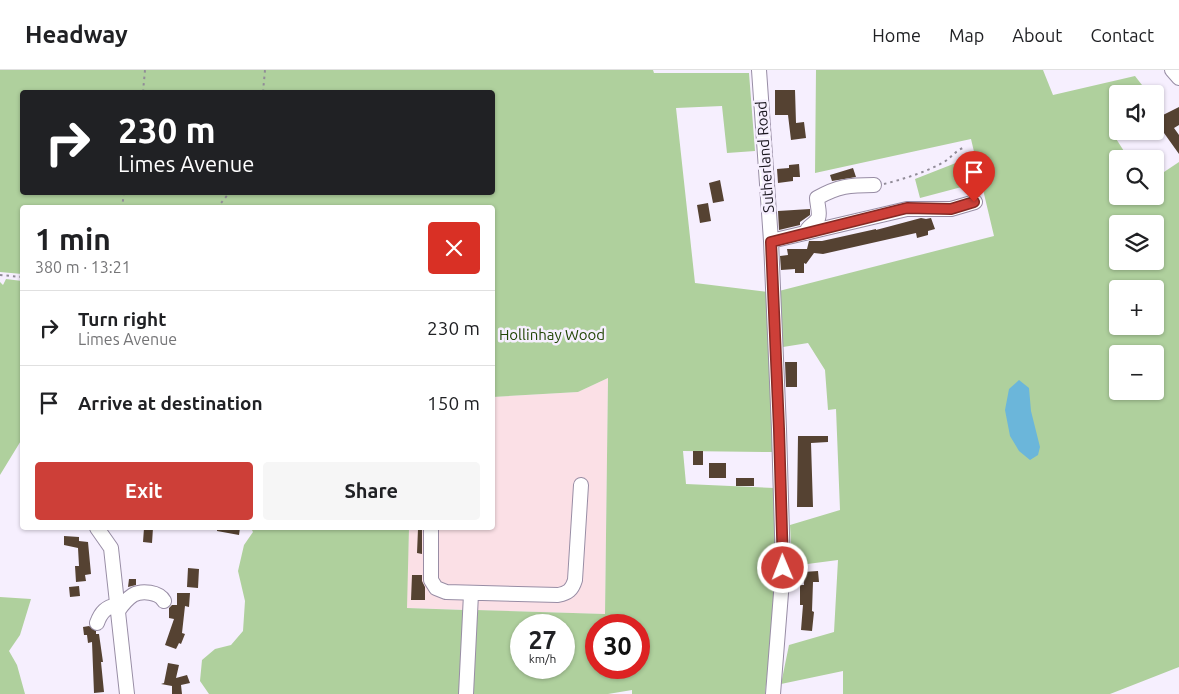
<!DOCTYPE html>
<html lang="en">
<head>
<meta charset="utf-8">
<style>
	body { margin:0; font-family:Ubuntu,sans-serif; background:#f6f6f6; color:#202124; height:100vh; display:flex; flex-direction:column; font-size:19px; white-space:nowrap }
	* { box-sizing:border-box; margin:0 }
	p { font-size:16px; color:#757577 }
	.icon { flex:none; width:28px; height:28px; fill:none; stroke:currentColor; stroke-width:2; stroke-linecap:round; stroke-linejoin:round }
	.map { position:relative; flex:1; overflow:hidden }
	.side { position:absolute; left:20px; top:135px; width:475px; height:325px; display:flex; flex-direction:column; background:#fff; border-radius:5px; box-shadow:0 1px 4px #0004 }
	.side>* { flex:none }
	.banner { position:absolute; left:20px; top:20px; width:475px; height:105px; border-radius:5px; box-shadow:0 1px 4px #0004; background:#202124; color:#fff; overflow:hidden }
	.fabs { position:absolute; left:1109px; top:15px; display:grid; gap:10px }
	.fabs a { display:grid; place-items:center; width:55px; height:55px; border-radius:5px; background:#fff; box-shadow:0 1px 4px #0004; font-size:25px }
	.speed { position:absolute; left:510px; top:544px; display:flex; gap:10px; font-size:25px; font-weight:700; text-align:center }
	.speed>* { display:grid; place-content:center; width:65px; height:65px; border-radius:50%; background:#fff; box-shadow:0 1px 4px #0004; line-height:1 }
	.speed small { font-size:12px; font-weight:400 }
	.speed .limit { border:8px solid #d22; background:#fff; color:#111 }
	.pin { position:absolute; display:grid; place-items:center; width:42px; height:42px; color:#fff; margin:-51px -21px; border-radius:50% 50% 50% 0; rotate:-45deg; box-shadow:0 0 5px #0007 }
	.pin .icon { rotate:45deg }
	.me { position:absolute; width:55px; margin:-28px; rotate:359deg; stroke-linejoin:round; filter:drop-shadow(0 0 4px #0008) }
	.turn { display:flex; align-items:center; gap:18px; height:105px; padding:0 15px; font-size:22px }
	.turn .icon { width:65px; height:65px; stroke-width:2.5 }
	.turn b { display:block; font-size:35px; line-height:42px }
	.round { display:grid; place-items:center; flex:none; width:52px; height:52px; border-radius:5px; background:#f6f6f6 }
	.headline { display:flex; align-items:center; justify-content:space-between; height:85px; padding:0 15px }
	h1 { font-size:30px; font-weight:600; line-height:38px }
	.button { display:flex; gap:10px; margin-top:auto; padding:10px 15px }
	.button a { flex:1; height:58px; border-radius:5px; background:#cd3f38; color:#fff; font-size:20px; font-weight:600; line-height:58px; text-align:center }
	.button a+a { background:#f6f6f6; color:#202124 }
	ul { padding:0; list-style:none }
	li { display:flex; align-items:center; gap:15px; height:75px; padding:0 15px; border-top:1px solid #e0e0e0 }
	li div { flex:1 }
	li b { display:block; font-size:19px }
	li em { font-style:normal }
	header { display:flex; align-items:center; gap:30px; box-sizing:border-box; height:70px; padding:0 25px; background:#fff; border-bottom:1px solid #e0e0e0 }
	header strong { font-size:24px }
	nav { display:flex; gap:28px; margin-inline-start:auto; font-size:18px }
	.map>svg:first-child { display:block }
	.industrial { fill:#fbe0e6 }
	.green { fill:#afd09d; fill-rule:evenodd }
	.water { fill:#6bb6da }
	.building { fill:#554232 }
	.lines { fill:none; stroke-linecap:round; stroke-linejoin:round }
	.minor-casing { stroke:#988da5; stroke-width:16 }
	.path { stroke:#918c98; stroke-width:2; stroke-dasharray:2.5 4; stroke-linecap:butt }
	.minor { stroke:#fff; stroke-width:14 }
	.route-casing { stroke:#852924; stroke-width:12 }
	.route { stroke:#cd3f38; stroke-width:9 }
	.labels { text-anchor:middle; stroke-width:5; stroke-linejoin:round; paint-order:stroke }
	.street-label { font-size:15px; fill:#1a161f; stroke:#f6effe }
	.park-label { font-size:15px; fill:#224505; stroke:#f6effe }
</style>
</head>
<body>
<header>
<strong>Headway</strong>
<nav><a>Home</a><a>Map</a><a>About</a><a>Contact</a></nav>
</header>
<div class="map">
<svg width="1179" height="624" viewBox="0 0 1179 624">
	<rect width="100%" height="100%" fill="#f6effe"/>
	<!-- industrial -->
	<path class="industrial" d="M608,308L605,544L406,538L409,458H492L493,327L578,322Z"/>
	<!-- green -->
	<path class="green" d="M0,0H653L654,3H749L755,81L727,83L722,36L676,38L695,213L768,222L773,382L683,381L686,414L774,418L775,480L772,557L765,624H632V620L608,624H471L476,540L605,544L608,308L578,322L493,327L492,138H22V204L0,202ZM22,22H492V122H22ZM521,555H564V598H521ZM596,555H639V598H596Z
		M816,0H1043L1053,25L1135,6L1149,24H1118L1117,61L1113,64L1129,89H1118V126H1155V108L1179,92V597L1110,624H843V601L781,614L789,575L834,562L838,490L792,496L790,455L840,440L836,339L828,340L825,300L808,273L783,277L779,221L994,166L971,69L815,103ZM1118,154H1155V191H1118ZM1118,219H1155V256H1118ZM1118,284H1155V321H1118Z
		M966,89L973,114L920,128L915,109Z
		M6,209L22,211V369L0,405V212L3,215Z
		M251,458H409L407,538L465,540L462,624H209L200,611L202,590L215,579L231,575L243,561L245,531L238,501L244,475L253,462Z
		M0,527L31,529L20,565L9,581L17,595L25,624H0Z"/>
	<!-- water -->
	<path class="water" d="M1019,310L1029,318L1031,341L1040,377L1038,385L1030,390L1019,381L1010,366L1005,340L1009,319Z"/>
	<!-- building -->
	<path class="building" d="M775,20H795L796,53L804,52L806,68L791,70L788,45H775Z
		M1179,37V55L1174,58L1179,65V84L1164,63L1162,64L1155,49Z
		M799,94L800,107H793V111L778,113L777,99L789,98V95Z
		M853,98L856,107L832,111L830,105Z
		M720,110L724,131L713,133L709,113Z
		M708,133L711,151L700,153L697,135Z
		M810,139V145L800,152V155L779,160L778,141Z
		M921,148L926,149L931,148L935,159L928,161V165L917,168L916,163L823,184L814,183L806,194L804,193V203H795V199L781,200L780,186L788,185L787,179H807L809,171H822L876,159V160Z
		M785,292H797V317H786Z
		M798,366H828V372L811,373L813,437H797Z
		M693,381H703V395H693Z
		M709,393H726V408H709Z
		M736,408H754V416H736Z
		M144,458H153L152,473L143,472Z
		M217,458H240L239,465L217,461Z
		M418,459H422V484L417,483Z
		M64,466L79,467V471L88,472L91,504L85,505L86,511L76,512L75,496H79L78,478L64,475Z
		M188,498L199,499L198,518L187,517Z
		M818,501L819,512H813L812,541L814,542L812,561L801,560L803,535H800V515H804L803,502Z
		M412,505H422V511L425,517V530H411Z
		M129,509H136V515L128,517Z
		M79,516L80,526L70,527L69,517Z
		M177,523H190L189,537L185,536L182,563L185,564L181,574L179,573L176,579L165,575L174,549L169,548V538L172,535H177Z
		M89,556L96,561V564H99L103,592H101L104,622L94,623L92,572L88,573L87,565H84L83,557Z
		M168,593L179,595L176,608L187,605L190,613L181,615L182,624H172V616L161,614L164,613Z"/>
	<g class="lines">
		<!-- minor casing -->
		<g class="minor-casing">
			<path id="minor" d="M759,0L771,171L779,359L783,498L773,624
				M1172,0L1179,8
				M806,163C808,155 813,156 817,150C821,145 817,134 817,128C838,116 850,115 874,115
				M771,171L907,139H951L975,132
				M97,458L111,478L127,624
				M431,458V510L436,518L446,522L558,525C568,523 572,520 575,510L581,415
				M118,541C122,535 127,529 133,525C142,520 159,522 164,531
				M97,553C101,542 106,537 117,535
				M466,624L471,524"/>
		</g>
		<!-- path -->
		<path class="path" d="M143,22L145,0
			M263,22L265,0
			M884,114C904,109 926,102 944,92C951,88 955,81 963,78
			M122,138L124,122
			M217,138L230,122
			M0,205L22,207"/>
		<!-- minor -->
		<use href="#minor" class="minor"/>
	</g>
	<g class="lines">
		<!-- route casing -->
		<g class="route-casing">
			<path id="route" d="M783,498L779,359L771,172L907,138L951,139L974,132"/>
		</g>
		<!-- route -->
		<use href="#route" class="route"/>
	</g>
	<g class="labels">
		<!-- street labels -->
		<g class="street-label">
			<text transform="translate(765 87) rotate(-94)" y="5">Sutherland Road</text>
		</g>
		<!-- park labels -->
		<g class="park-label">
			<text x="552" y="270">Hollinhay Wood</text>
		</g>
	</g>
</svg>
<div class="fabs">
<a><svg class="icon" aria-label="sound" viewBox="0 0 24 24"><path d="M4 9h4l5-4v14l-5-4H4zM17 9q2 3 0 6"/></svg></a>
<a><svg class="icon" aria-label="search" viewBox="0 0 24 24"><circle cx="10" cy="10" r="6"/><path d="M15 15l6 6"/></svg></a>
<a><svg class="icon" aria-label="layers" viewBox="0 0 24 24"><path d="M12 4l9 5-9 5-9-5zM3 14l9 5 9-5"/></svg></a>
<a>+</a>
<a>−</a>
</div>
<div class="speed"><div>27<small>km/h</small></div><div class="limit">30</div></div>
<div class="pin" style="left:974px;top:132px;background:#d93025"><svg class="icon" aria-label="arrive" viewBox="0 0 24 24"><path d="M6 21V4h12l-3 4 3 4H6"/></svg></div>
<svg class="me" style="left:783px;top:498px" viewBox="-20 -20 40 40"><circle r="17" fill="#cd3f38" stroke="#fff" stroke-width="3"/><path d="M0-11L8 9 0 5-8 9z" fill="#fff"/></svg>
<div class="banner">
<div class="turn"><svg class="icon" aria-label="right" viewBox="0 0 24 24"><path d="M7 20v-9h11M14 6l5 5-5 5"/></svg><div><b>230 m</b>Limes Avenue</div></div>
</div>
<section class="side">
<div class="headline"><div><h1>1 min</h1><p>380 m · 13:21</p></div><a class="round" style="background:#d93025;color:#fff"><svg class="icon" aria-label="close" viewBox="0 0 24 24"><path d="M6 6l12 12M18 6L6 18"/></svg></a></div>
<ul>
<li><svg class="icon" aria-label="right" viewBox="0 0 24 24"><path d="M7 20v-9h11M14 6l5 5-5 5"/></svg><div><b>Turn right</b><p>Limes Avenue</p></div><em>230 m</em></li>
<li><svg class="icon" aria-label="arrive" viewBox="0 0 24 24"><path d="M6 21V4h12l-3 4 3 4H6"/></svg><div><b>Arrive at destination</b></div><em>150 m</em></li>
</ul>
<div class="button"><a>Exit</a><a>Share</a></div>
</section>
</div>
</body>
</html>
